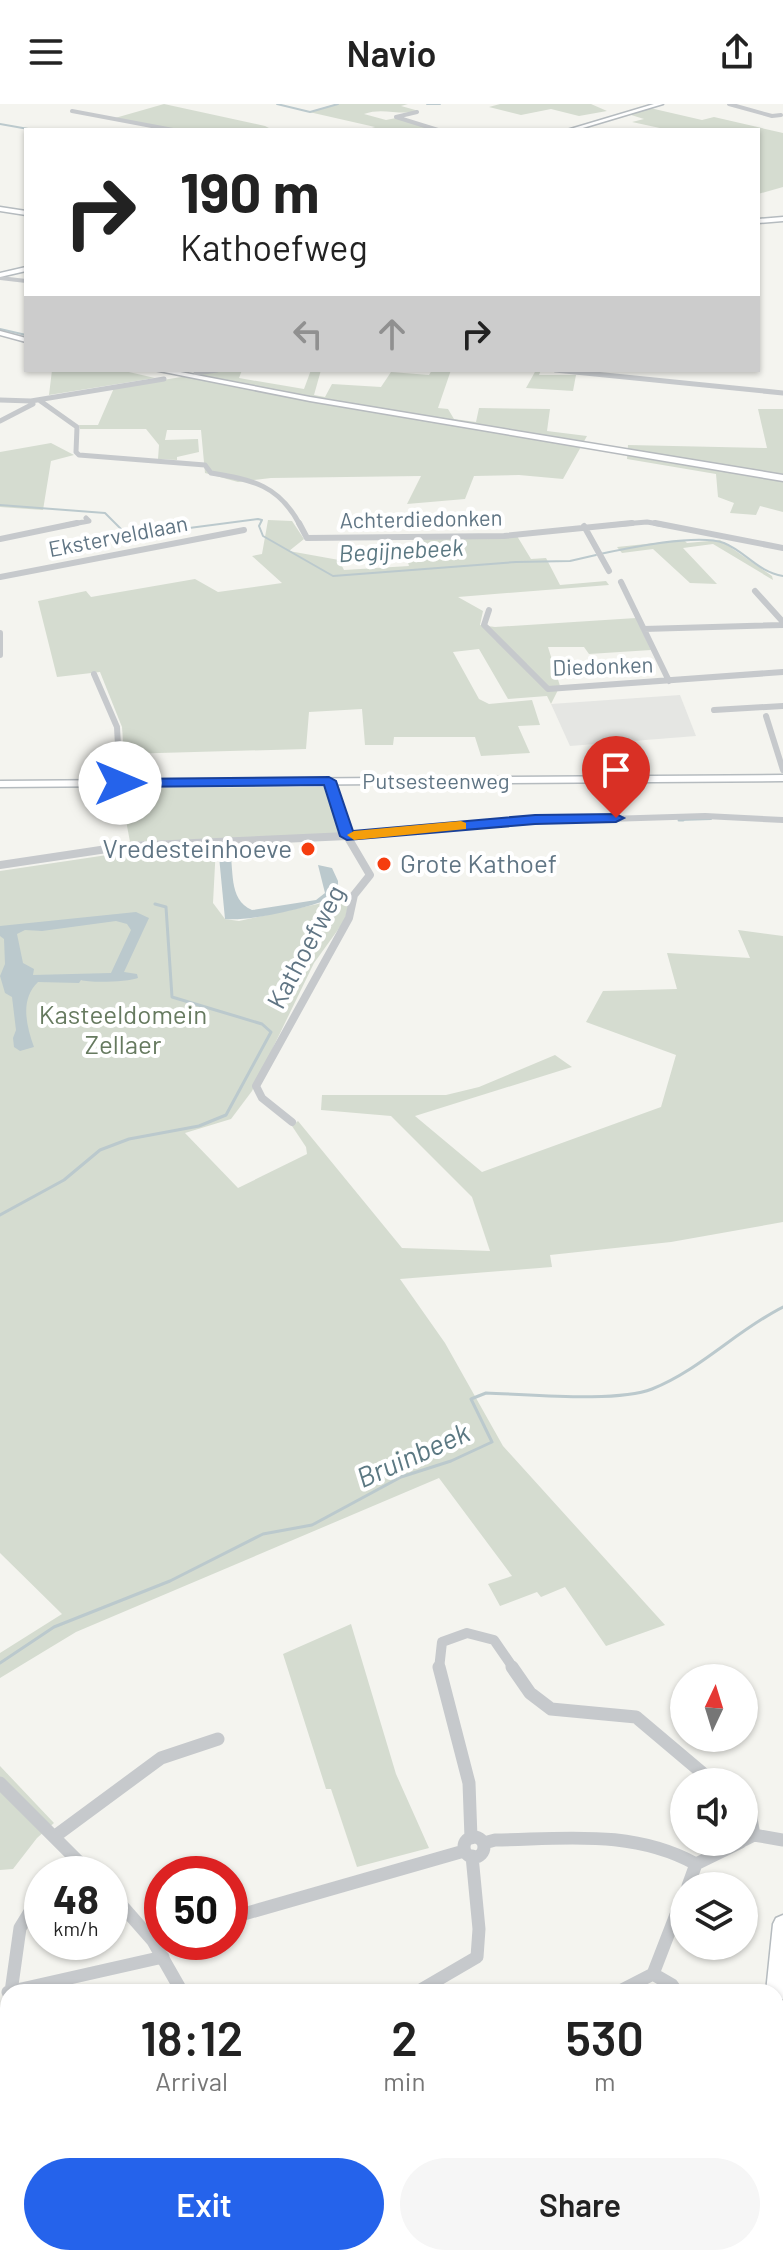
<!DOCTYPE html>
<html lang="en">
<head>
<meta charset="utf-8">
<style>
	body { margin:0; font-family:Barlow,sans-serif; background:#f6f6f6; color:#222; height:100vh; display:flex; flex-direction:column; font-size:30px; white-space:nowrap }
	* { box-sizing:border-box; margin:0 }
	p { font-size:26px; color:#767676 }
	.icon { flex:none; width:44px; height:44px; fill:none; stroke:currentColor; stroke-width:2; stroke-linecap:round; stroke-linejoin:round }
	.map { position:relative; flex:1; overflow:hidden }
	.details { position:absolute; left:0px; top:1880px; width:784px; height:282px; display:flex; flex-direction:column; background:#fff; border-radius:24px 24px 0 0; box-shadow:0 2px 6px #0004 }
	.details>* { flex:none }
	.banner { position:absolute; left:24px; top:24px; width:736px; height:244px; border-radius:0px; box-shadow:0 2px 6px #0004; background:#fff; color:#222; overflow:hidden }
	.needle { width:52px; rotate:4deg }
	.controls { position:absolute; left:670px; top:1560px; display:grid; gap:16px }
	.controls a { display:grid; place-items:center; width:88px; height:88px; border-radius:50%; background:#fff; box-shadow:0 2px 6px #0004; font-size:40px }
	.speed { position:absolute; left:24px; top:1752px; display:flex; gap:16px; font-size:40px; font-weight:700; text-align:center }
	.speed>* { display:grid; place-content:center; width:104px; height:104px; border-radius:50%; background:#fff; box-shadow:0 2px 6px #0004; line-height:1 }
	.speed small { font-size:20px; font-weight:400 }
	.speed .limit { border:12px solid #d22; background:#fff; color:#111 }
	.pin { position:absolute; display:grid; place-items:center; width:68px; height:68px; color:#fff; margin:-82px -34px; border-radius:50% 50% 50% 0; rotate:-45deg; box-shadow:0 0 8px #0007 }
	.pin .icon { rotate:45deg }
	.me { position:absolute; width:88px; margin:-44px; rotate:90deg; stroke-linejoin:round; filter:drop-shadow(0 0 6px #0008) }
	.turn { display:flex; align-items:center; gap:28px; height:168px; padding:0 24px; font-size:36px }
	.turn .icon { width:104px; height:104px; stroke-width:2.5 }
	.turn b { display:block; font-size:56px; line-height:68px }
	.lanes { display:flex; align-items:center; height:76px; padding:0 24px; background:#0003; justify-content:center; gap:40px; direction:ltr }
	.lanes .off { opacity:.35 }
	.eta { display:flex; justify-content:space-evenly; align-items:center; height:136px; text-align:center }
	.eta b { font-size:48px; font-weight:600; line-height:56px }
	.cta { display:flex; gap:16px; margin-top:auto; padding:16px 24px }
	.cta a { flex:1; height:92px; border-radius:48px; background:#2563eb; color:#fff; font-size:32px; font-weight:600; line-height:92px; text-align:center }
	.cta a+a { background:#f6f6f6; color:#222 }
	header { display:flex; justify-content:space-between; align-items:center; height:104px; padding:0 24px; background:#fff; font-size:36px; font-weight:600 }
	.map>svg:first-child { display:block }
	.built { fill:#e5e6e3 }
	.green { fill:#d5dcd0 }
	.water { fill:#bbc9cd; fill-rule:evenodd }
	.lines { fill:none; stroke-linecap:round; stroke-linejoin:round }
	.stream-far1 { stroke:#bbc9cd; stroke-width:2 }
	.stream { stroke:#bbc9cd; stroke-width:3 }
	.secondary-casing { stroke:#b5bbbf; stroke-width:3 }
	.primary-casing { stroke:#b6babe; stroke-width:3 }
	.street-far5 { stroke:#c6c9cc; stroke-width:4 }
	.street-far4 { stroke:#c6c9cc; stroke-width:5 }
	.street-far3 { stroke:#c6c9cc; stroke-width:6 }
	.street-far2 { stroke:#c6c9cc; stroke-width:8 }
	.street-far1 { stroke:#c6c9cc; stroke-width:10 }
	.street { stroke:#c6c9cc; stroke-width:13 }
	.secondary { fill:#fff; fill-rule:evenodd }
	.primary { fill:#fff; fill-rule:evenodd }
	.route { fill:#2563eb; stroke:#184099; stroke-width:2 }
	.slow { fill:#f59e0b }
	.poi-dot { fill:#f53d0f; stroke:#fff; stroke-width:3 }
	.labels { text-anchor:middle; stroke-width:8; stroke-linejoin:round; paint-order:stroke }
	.far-street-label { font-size:22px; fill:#607584; stroke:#fff }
	.far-water-label { font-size:24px; font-style:italic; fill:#5b7882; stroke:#fff }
	.poi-label { font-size:26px; fill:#607584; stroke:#fff; text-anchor:end }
	.street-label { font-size:26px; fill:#607584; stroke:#fff }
	.park-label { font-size:26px; fill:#667a5f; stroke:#fff }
	.water-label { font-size:28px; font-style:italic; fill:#5b7882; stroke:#fff }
</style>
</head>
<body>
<header><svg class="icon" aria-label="menu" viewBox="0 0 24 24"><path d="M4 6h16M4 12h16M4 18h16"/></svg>Navio<svg class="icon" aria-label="share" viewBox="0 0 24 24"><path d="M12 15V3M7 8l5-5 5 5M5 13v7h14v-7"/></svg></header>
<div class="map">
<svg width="783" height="2161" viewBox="0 0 783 2161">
	<rect width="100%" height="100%" fill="#f4f4ef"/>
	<!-- built -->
	<path class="built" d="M680,591L696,632L570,642L551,600Z"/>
	<!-- green -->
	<path class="green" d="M164,0L265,22L273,26H179L115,14Z
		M336,0H408L401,2L419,7C399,12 383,3 364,10L386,16L396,14L437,26H365L375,23L309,8Z
		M500,0H591L607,7L579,12L551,5L521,11L489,3Z
		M650,4L702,16L714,13L783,29V83L758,90V26H669L632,18L644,15L628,10Z
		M52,266H120L155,274L49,291Z
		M224,266H242L239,274L304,285L311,266H321L314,291L325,293L332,280L381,283L391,268L429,271L432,266H451L438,304L448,305L454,315L476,318L479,304L550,305L547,327L587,332L563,375L519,371L474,372L465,395L407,400L421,372L271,374L238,378L205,369L201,326H167L165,336L198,335L199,348L177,353V356L158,355L159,341L146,325H80L79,321H98L114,284Z
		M536,266H541L539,271H576L573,287L526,284Z
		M758,305H783V408L760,402L756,411L730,409L734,399L718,393L716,370L627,355L628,341L767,344Z
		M51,339L74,351L51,357L43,406L0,403V348Z
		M268,416L292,417L304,435L289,447L339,456L344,466L409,462L405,448L429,447L422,434L517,432L531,455L546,454L560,481L606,477L609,481L458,493L483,507L480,521L495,523L636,514L651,546L589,550L584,543H548L560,582L551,600L547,592L508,595L479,545L453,548L479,595L489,600L532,596L540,621L518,622L530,649L481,652L475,633H394L393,641H365L362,605L309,608L306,645L124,650L122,623L100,568L57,573L38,497L86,487L91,493L195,475L218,488L282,479L252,452L262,450Z
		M684,436L687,439L720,436L772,472L773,476L713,440L683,444L717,480L690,479L653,445L622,449L617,443Z
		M327,683L343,730L130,738L120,684Z
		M216,742L213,799L225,815L239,817L350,793L345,816L314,859L252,987L231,1015L185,1029L238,1084L307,1050L306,1043L292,1022L298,1017L402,1144L490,1147L472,1093L391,1012L321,1006L322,991H446L479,983L555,951L572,963L415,1012L482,1068L661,1003L676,951L586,918L603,887L677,885L667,849L750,854L738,826L783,832V1118L671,1138L550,1151L552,1163L400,1175L445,1239L503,1342L665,1521L606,1542L565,1483L541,1493L537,1488L500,1502L488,1480L512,1472L439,1374L76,1528L0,1574V1549L62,1510L0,1449V767L134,747Z
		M351,1520L396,1670L429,1744L357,1763L331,1685H326L283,1550Z
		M0,1662L54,1719L37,1734L13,1765L0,1766Z"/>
	<!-- water -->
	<path class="water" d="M218,742H229C235,764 227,795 252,806L316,796L325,789L318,761L332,764L338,777V792C315,802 250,818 225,815Z
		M136,808L149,814L124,868L137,870L138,874C129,878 89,879 81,876L79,879L38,878C20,895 26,921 34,943L20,947L14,943L13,934L16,926L12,893L5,889L0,872L5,860L4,835L0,832V822ZM116,817L127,820L131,826L111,869L33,871L34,865L23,859L17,830L25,826L42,827Z"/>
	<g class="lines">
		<!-- stream-far1 -->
		<path class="stream-far1" d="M277,0L310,8L338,0
			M427,0H440
			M0,20L34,26
			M0,225L26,231
			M0,401L105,409L128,432L258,415L262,416L259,422L263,432L333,472L516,458L570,457L596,451
			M600,450C628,444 698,429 724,439C746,448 758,468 783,472
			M679,716L711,715"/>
		<!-- stream -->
		<path class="stream" d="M679,716H683
			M0,1111L64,1076L100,1046L129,1035L199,1022L226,1011L271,928L262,920L172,893L166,803L155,800
			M0,1559L54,1523L170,1477L263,1430L312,1421L401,1373L451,1357L492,1338L471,1295L486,1289C528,1290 616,1299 652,1285C700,1266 737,1226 783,1203"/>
		<!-- secondary casing -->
		<g class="secondary-casing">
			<path id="secondary" d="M654,0H663L576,26H567Z
				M0,103L26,107V111L0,107Z
				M783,113V117L758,119V115Z
				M26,163V167L0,173V169Z
				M783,671V677L0,683V677Z
				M783,1811V1895L776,1897V1888H766L773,1820L776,1814Z
				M708,2154H730L728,2161H706Z"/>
		</g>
		<!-- primary casing -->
		<g class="primary-casing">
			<path id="primary" d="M0,227L26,234V238L0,231Z
				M154,266H170L310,293L783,371V377L310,297Z"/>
		</g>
		<!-- street-far5 -->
		<path class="street-far5" d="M729,0L772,12L781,11
			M72,7L173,26
			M417,8L396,13L438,26
			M0,174L26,177"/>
		<!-- street-far4 -->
		<path class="street-far4" d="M555,266L783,289
			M196,269L217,266
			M0,296L31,297L164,275
			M39,296L77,323L76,348L79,351L205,361L211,369C253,376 279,381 300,421
			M0,317L33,300
			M67,421L89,417L86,414
			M611,421L647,418L665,421"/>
		<!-- street-far3 -->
		<path class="street-far3" d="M299,419L307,434L504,432L632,419
			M655,419L783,444
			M584,422L609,467
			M0,435L77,419
			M0,473L244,426
			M621,478L669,577
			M755,487L783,518
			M489,506L484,521L548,585L783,568
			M644,525L783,521
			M0,529V551
			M94,570L117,623L120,679
			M714,606L783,602
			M766,612L783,666
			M623,637L632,675
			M329,677L342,718
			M511,718L705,712L783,716"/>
		<!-- street-far2 -->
		<path class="street-far2" d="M0,761L127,742L347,732L538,716
			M292,1018L262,994L256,982L349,814L354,791L370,771L347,732L342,716"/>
		<!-- street-far1 -->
		<path class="street-far1" d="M439,1565L442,1538L467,1529L494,1536L514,1565"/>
		<!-- street -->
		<path class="street" d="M439,1563L469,1679L471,1734
			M512,1563L530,1589L551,1605L636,1613L713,1678
			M0,1679L91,1770
			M744,1704L750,1709L754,1731
			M464 1743a10 10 0 1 1 20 0a10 10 0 1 1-20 0Z
			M54,1733L161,1654L218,1635
			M744,1736L754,1731L783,1736
			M484,1739L495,1736C565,1735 632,1725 696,1760L741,1738
			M688,1782L696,1760
			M110,1788L153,1837L182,1888
			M230,1814L464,1747
			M653,1870L684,1790
			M653,1870L672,1881L677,1888
			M8,1888L163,1853
			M11,1888L20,1824L36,1798
			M417,1888L477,1853L479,1825L472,1752
			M618,1888L653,1870
			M0,1928L8,1903
			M0,2108L8,2100
			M0,2118L8,2125
			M776,2120L783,2117
			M0,2140L8,2149
			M327,2154L331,2161
			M118,2161L123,2154"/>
		<!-- secondary -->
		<use href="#secondary" class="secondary"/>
		<!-- primary -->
		<use href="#primary" class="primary"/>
	</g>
	<!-- route -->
	<path class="route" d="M329,673L336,677L353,727L535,711L616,710L624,714L616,718L535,720L347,736L340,732L324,681L120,683L113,679L120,675Z"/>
	<!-- slow -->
	<path class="slow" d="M461,717L466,719V725L354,736L347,731L354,727Z"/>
	<!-- markers -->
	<g class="poi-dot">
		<circle cx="308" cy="745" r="8"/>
		<circle cx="384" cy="760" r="8"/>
	</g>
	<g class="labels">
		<!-- far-street labels -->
		<g class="far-street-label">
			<text transform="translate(421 415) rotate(-1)" y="8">Achterdiedonken</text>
			<text transform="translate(118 432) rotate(-11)" y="8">Eksterveldlaan</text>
			<text transform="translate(603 562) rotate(-2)" y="8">Diedonken</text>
			<text x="436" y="685">Putsesteenweg</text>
		</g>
		<!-- far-water labels -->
		<g class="far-water-label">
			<text transform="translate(401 447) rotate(-3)" y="8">Begijnebeek</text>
		</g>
		<!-- poi labels -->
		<g class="poi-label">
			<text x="292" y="754">Vredesteinhoeve</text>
			<text x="400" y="769" text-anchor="start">Grote Kathoef</text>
		</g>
		<!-- street labels -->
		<g class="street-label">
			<text transform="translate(306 843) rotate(-62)" y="9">Kathoefweg</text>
		</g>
		<!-- park labels -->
		<g class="park-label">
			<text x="123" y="920">Kasteeldomein<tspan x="123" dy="30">Zellaer</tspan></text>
		</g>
		<!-- water labels -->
		<g class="water-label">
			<text transform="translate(413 1351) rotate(-24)" y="10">Bruinbeek</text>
		</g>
	</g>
</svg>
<div class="controls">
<a><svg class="needle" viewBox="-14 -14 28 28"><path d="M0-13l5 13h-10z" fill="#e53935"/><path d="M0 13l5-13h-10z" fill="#767676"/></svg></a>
<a><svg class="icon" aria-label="sound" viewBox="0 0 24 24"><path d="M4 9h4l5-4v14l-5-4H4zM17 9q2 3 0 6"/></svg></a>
<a><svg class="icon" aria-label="layers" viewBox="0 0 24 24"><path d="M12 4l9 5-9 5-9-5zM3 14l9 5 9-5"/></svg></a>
</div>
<div class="speed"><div>48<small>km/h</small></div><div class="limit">50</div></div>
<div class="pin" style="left:616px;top:714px;background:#d93025"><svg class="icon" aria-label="arrive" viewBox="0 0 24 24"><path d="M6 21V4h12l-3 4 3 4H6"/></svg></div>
<svg class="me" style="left:120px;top:679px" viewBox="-20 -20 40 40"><circle r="19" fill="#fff"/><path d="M0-13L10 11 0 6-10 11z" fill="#2563eb"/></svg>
<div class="banner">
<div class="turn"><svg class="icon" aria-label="right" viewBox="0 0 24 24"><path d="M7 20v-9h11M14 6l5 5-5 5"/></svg><div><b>190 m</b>Kathoefweg</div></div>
<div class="lanes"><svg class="icon off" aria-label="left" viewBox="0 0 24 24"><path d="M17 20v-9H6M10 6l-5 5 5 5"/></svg><svg class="icon off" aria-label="ahead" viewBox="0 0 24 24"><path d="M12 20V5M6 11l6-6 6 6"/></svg><svg class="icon" aria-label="right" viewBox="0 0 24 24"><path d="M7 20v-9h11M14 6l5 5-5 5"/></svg></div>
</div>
<section class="details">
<div class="eta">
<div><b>18:12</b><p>Arrival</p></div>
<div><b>2</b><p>min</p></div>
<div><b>530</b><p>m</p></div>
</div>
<div class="cta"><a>Exit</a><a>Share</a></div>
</section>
</div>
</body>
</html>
